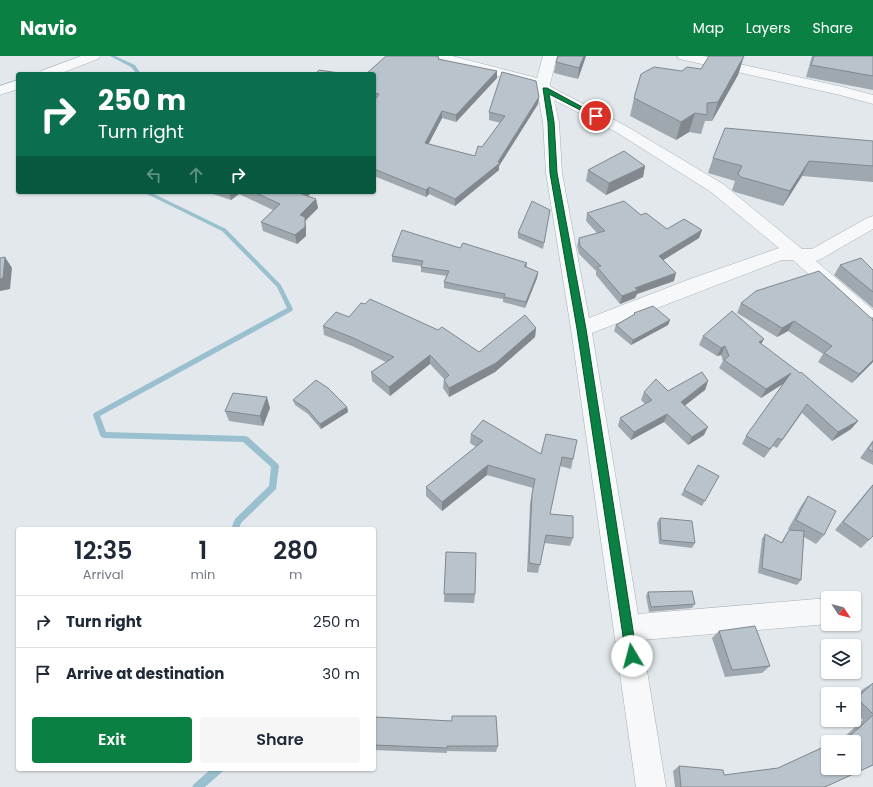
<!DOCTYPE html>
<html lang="en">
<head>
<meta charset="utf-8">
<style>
	body { margin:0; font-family:Poppins,sans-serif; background:#f6f6f7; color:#1f2937; height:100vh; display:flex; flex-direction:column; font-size:15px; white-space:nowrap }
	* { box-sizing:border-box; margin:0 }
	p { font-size:13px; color:#747a83 }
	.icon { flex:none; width:22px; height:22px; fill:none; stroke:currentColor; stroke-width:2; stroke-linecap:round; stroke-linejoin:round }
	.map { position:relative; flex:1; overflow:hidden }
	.panel { position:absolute; left:16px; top:471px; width:360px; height:244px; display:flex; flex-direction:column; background:#fff; border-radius:4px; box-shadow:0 1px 3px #0004 }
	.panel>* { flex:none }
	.guide { position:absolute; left:16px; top:16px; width:360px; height:122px; border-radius:4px; box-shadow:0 1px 3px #0004; background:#0b6e4f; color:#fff; overflow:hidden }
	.needle { width:26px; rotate:126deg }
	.controls { position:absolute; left:821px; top:535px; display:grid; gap:8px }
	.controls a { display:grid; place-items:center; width:40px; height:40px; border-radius:4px; background:#fff; box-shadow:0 1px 3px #0004; font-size:20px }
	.pin { position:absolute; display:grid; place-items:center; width:34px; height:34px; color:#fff; margin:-17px; border:2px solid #fff; border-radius:50%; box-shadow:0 1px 4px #0007 }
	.me { position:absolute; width:44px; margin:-22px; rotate:352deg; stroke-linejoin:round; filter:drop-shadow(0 0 3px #0008) }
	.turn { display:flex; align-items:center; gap:14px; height:84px; padding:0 16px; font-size:18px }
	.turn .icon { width:52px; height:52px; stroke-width:2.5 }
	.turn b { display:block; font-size:28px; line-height:34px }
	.lanes { display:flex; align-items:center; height:38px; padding:0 16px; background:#0003; justify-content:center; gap:20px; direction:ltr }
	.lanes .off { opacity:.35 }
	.eta { display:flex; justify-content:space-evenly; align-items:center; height:68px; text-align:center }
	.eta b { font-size:24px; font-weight:600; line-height:28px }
	.button { display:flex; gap:8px; margin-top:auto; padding:8px 16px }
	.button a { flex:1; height:46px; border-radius:4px; background:#0b8043; color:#fff; font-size:16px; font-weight:600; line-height:46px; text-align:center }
	.button a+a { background:#f6f6f7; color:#1f2937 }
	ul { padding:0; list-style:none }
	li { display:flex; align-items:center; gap:12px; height:52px; padding:0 16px; border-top:1px solid #e0e1e3 }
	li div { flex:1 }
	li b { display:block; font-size:15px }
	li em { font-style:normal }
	header { display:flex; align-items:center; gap:24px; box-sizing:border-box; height:56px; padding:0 20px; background:#0b8043; color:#fff }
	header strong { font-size:19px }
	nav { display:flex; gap:22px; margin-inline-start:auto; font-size:14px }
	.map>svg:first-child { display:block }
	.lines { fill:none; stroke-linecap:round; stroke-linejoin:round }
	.stream { fill:#9ac0d0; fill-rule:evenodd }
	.minor-casing { stroke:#a6b0b7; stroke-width:1 }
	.minor { fill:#f6f8fa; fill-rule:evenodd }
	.wall { fill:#9fa8af }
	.shaded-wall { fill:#82888e }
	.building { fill:#b9c3cb; stroke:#82888e }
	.route { fill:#0b8043; stroke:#07532c }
</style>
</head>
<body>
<header>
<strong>Navio</strong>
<nav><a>Map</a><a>Layers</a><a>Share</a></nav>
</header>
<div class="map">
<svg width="873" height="731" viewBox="0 0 873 731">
	<rect width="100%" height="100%" fill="#e2e8ec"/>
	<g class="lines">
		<!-- stream -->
		<path class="stream" d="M110,0H115L135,9L141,18H137L131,11Z
			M143,136H150L226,173L281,229L293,253L292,255L100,360L106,376L245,380L248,381L278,408L279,410L276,433L241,467L239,473H231L235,463L269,430L271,411L243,386L104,382L101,381L100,379L93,359L94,357L287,252L277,231L222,175Z
			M211,713H224L222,716L205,731H192L194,728Z"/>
		<!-- minor casing -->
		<g class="minor-casing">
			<path id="minor" d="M81,0H100L98,3L59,18H39L41,15Z
				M429,0H452L537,22L543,0H557L550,28L551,31L626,70L723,128L802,193H812L867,162L873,160V173L821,203L816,205L873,254V272L866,270L793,204H782L592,277L638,558L828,542V568L642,584L666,731H636L571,273L546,117L543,66L536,28L532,29L431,3ZM554,44L616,76L711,136L779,192L690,223L589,262L562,117L559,66Z
				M677,0H703L843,31L873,39V48L840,39L684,4L679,3Z
				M18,24V33L0,39V30Z"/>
		</g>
		<!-- minor -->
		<use href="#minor" class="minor"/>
	</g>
	<!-- wall -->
	<path class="wall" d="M558,0H586L578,23L554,17L556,6Z
		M744,0L738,19L712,65H705L701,78L689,76L676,84L630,60L634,42L682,15L701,13Z
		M812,0H873V34L806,21Z
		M439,3L497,22L456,66L442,62L428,88L475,100L501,67L489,64V56L539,41L538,48L499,110V114L455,150L429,138L426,141L374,120V18Z
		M873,85V126L802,120L783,150L735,136L732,134L735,125L708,117L713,102Z
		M645,110L643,121L606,139L586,125L588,114Z
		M210,136H312L308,140L316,143L318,152L305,165L306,171V180L297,188L263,175L261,166L273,154L239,138L231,144L210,137Z
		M550,154L543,193L518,182V177Z
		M587,157L641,159L667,173L702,174L699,182L663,204L674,225L637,238L635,242L620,248L596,219V215L579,198L577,190L579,182L597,177L586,165Z
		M460,192L527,207V212L538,216L537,222L525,252L503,246V243L444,232V226L447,220L421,216V210L392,206V200Z
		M840,209L873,214V252L834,219Z
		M741,247L873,262V306L852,327L818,306L823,298L788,275L777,281L737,257Z
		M634,257L670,264L668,269L631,289L614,275L616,269L634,259Z
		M349,261L479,296L536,272L535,281L495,316L449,341L443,332L444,324V323L430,308L390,340L372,325L371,316L386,306L352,290L324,279L323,270Z
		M703,280L761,288L858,365L851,373L832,385L802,357L777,392L773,390L764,402L742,388L746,380L784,327L761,342L719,312L723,305L721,299L717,300L699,289Z
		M708,325L705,334L684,349L704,379L688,389L664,366L631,384L618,370L620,362L645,348L641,344L644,336L668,335Z
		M293,344L347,351L348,356L321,373L308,358L295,349Z
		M270,352L263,370L229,365L225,355Z
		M471,378L541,398L546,378L573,403L571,413L560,410L550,458L573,482L570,490L544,487L538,517L527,516L530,447L533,432L487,419L442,455L426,440V431L476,391L470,387Z
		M873,384V409L860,402Z
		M698,409L719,420L702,450L681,439Z
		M873,428V480L861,492L835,474Z
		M808,440L824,479L816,488L804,481L801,524L797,529L758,517L762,483L765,478L781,487L786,478L790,474L788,473L801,450Z
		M660,462L695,487L692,492L659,488L657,467Z
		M446,496L475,538L474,547L444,546Z
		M648,536L695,548L692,552L649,556L646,540Z
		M719,575L770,610L762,617L725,621L712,582Z
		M873,627V709L825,731H675L673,715L679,710L724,719L778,712L844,681L863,664L854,656V642L863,633Z
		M452,660L498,690L496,696L447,695V697L374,694V661L452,665Z"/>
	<!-- shaded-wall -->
	<path class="shaded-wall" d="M584,0H586L578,23L579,12Z
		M744,0L738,19L712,65L718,46Z
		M497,15V22L456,66V59Z
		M539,41L538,48L499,110V114L455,150V143L498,106Z
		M442,55V62L425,95V87Z
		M695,57L689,76L676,84L681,66Z
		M809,105L802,120L783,150L790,135Z
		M645,110L643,121L606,139L609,127Z
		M429,131V138L426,141V134Z
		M229,136H238L239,138L231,144Z
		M300,136H312L301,147L299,137Z
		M316,143L318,152L305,165L306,171V180L297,188L295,179L300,159Z
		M702,174L699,182L657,208L659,200Z
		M5,201L12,212L10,233L0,235V223Z
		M538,216L537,222L525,252L526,246Z
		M676,217L674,225L637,238L635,242L620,248L622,240L635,232Z
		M670,264L668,269L631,289L633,284Z
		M794,265L788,275L777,281L782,272Z
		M536,272L535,281L495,316L449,341V332Z
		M764,283L759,292V286Z
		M725,290L721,299L717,300L721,292Z
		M430,299V308L390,340L389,331Z
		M873,304V306L852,327L859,318Z
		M791,317L786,326L761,342L766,333Z
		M708,325L705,334L678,355L681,346Z
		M267,341L270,352L263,370L260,360Z
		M347,351L348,356L321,373L320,368Z
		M667,358L664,366L631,384L634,376Z
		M858,365L851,373L832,385L838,376Z
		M708,371L704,379L688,389L692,381Z
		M488,409L487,419L442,455V446Z"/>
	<!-- building -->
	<path class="building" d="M386,0H435L439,1L438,3L497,15L456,59L442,55L425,87L475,100L478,90L482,91L505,60L489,56L502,16L536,25L539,41L498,106L500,107L455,143L429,131L426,134L374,113V45L379,38L374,37V18H366Z
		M558,0H584L579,12L556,6Z
		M709,0H744L718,46L707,47V59L695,57L681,66L634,42L641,18L654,11L682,15L687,11L701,13Z
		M814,0H873V20L811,9Z
		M319,14L346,18H315Z
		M725,72L873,85V110L809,105L790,135L741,121L738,118L742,110L713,102Z
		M624,95L645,110L609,127L588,114Z
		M254,136H300L299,137L316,143L300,159L305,161V171L295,179L261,166L280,148Z
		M532,145L550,154L544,187L518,177Z
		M624,145L641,159L646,157L667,173L684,163L702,174L659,200L676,217L635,232L638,234L622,240L597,211L601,210L580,190L579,182L605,175L587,157Z
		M402,174L460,192L463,187L527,207L524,210L538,216L526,246L504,241L505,238L444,226L449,215L421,211L423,205L392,200Z
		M5,201L3,222L0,223V202Z
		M861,202L873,214V236L840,209Z
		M819,215L871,262H873V264H872L873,265V304L859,318L824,297L832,290L794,265L782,272L741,247L756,235Z
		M370,243L438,274L442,271L479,296L525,259L536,272L496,307L449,332L444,324L449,319L430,299L389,331L371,316L394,301L351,281L323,270L336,256L349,261L361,247L365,248Z
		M653,250L670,264L633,284L616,269L635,258L634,257Z
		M732,255L764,283L759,286L800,317L801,316L858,365L838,376L807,348L782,384L778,382L770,393L746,380L791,317L766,333L724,304L729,300L725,290L721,292L703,280Z
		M702,316L708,325L681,346L708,371L692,381L667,358L634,376L620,362L652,344L644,336L656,323L668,335Z
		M316,324L328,332L347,351L320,368L307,353L293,344Z
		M233,337L267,341L260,360L225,355Z
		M483,364L541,398L546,378L577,384L573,403L562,401L550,458L573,460V482L546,479L540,509L529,507L532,438L535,423L488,409L442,446L426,431L483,385L471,378Z
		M873,386V396L868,393Z
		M698,409L719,420L705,445L684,434Z
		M873,429V480L869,484L843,466Z
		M808,440L836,455L824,479L796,464Z
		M660,462L692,465L695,487L661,484Z
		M789,474L804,475L801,524L762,512L765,478L782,487Z
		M446,496L476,497L475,538H444Z
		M692,535L695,548L651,551L648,536Z
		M755,570L770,610L732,614L719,575Z
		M873,627V658L857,642Z
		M873,659V709L825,731H681L679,710L723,714L724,719L778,712L828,689V712H854V686H835L852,678Z
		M452,660H496L498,690H447V692L374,689V661L452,665Z"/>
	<!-- route -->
	<path class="route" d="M543,32H547L599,60L594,61L549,38L554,66L557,117L586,273L637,600L636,604L632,606L627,604L626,600L577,273L550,117L548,66Z"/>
</svg>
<div class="controls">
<a><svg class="needle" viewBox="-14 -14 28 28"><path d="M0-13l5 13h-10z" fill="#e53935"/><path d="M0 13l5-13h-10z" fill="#747a83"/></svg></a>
<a><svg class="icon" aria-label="layers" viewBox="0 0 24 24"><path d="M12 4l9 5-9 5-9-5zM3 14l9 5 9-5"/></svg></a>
<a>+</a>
<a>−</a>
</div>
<div class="pin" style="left:596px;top:60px;background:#d93025"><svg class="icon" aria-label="arrive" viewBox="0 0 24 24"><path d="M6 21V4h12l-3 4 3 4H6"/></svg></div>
<svg class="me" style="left:632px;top:600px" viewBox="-20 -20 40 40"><circle r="19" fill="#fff"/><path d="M0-13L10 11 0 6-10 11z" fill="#0b8043"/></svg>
<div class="guide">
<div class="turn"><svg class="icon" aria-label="right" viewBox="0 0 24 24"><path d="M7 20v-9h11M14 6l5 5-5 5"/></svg><div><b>250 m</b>Turn right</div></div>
<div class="lanes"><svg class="icon off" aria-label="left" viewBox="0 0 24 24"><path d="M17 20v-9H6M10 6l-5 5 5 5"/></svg><svg class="icon off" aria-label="ahead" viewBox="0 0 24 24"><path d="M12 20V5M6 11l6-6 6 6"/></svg><svg class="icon" aria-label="right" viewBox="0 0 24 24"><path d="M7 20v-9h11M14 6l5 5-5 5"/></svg></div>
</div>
<section class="panel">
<div class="eta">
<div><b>12:35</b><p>Arrival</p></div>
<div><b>1</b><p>min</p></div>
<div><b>280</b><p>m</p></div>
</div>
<ul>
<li><svg class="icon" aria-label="right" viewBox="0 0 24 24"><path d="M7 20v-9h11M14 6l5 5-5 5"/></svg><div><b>Turn right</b></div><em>250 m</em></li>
<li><svg class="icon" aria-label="arrive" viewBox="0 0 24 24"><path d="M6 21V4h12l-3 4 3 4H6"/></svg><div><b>Arrive at destination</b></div><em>30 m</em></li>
</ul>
<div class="button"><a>Exit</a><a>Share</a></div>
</section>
</div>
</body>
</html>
